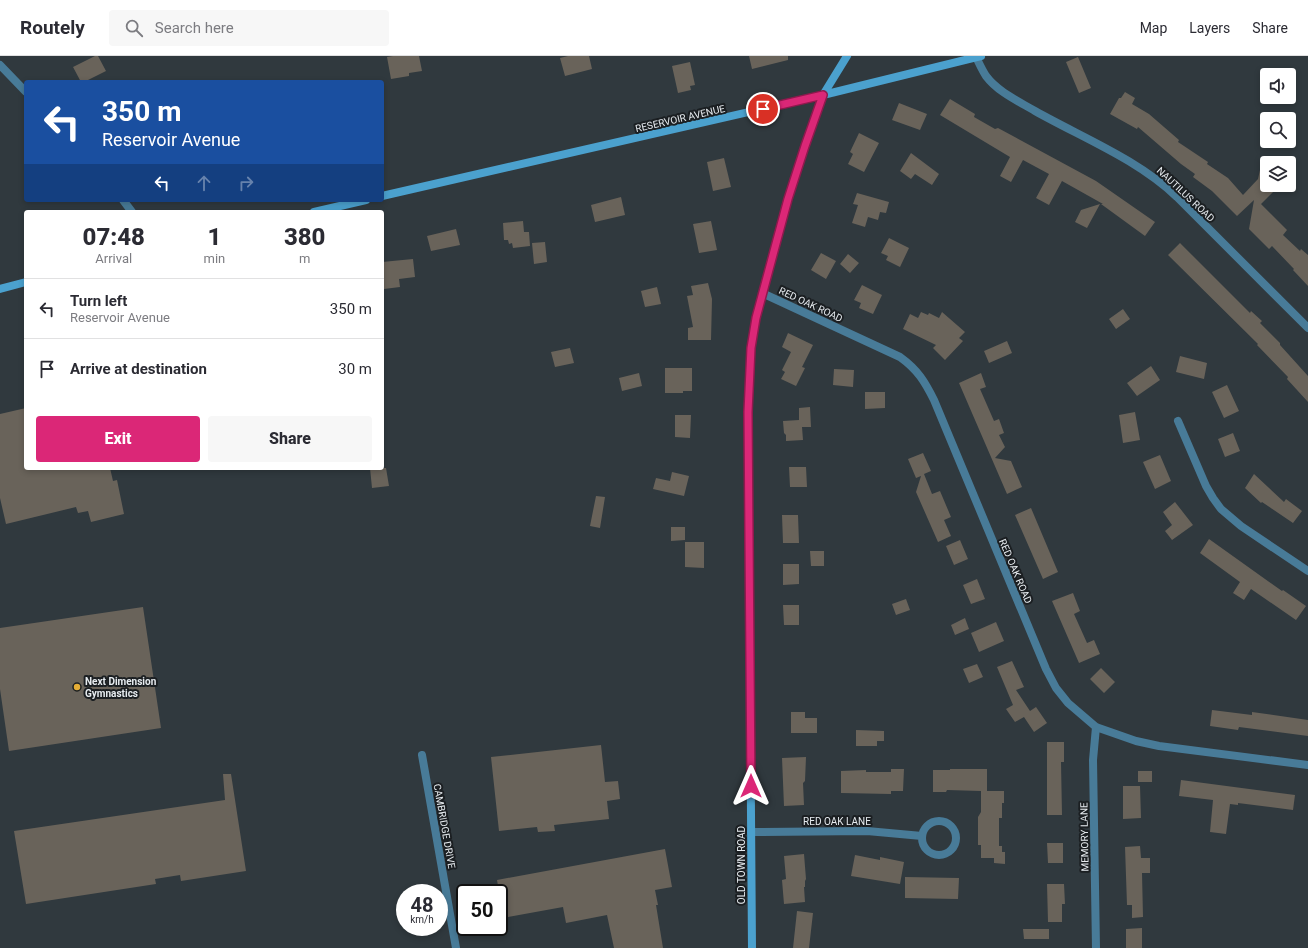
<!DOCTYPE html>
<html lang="en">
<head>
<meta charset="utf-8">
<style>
	body { margin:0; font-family:Roboto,sans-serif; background:#f7f7f7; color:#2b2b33; height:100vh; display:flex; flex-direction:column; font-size:15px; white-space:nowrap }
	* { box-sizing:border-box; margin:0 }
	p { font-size:13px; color:#7c7c81 }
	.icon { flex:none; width:22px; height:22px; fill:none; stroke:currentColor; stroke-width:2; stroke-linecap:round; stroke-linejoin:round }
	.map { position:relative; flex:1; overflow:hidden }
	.panel { position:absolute; left:24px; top:154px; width:360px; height:260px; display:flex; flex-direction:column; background:#fff; border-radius:4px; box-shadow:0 2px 6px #0003 }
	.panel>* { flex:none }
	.top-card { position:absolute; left:24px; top:24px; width:360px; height:122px; border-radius:4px; box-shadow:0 2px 6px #0003; background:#1a4fa0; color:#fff; overflow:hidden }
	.fabs { position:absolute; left:1260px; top:12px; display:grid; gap:8px }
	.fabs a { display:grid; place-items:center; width:36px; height:36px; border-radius:4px; background:#fff; box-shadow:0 2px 6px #0003; font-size:20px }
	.speed { position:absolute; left:396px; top:828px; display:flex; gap:8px; font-size:20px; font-weight:700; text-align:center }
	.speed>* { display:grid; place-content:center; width:52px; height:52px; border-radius:50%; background:#fff; box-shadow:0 2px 6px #0003; line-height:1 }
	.speed small { font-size:10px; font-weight:400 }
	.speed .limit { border:2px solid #111; border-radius:6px; background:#fff; color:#111 }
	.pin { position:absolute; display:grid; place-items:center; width:34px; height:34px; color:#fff; margin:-17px; border:2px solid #fff; border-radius:50%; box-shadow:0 1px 4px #0007 }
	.me { position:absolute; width:44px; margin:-22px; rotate:0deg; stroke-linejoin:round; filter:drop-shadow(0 0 3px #0008) }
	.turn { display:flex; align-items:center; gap:14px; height:84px; padding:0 12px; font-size:18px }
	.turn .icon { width:52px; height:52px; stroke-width:2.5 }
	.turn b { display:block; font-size:28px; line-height:34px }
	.lanes { display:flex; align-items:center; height:38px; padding:0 12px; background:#0003; justify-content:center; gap:20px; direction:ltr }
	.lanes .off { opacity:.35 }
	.eta { display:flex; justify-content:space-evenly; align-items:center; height:68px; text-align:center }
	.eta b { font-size:24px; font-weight:800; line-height:28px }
	.primary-button { display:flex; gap:8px; margin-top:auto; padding:8px 12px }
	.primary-button a { flex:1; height:46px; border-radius:4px; background:#db2777; color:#fff; font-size:16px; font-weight:800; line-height:46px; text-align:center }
	.primary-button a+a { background:#f7f7f7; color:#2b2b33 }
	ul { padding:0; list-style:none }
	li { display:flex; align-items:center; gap:12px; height:60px; padding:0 12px; border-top:1px solid #e1e1e2 }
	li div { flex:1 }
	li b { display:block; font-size:15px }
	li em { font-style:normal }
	header { display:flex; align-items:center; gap:24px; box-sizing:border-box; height:56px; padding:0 20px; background:#fff; border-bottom:1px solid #e1e1e2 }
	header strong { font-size:19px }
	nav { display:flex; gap:22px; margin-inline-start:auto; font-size:14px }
	.search { width:280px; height:36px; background:#f7f7f7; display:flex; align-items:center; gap:10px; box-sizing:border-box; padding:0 14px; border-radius:4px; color:#7c7c81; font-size:15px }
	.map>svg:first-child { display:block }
	.building { fill:#69635a }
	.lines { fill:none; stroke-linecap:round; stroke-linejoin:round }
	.street { stroke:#487b98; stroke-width:8 }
	.secondary { stroke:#4ba1ce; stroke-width:8 }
	.route-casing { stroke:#8e194d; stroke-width:10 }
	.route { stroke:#db2777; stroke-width:7 }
	.poi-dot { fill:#e5ad36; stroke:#1b1f22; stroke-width:1.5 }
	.labels { text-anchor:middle; stroke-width:4; stroke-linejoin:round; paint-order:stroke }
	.street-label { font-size:10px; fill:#e7ecf0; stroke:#1b1f22 }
	.poi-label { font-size:10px; font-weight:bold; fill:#e7ecf0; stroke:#1b1f22; text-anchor:start }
</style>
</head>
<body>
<header>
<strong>Routely</strong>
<div class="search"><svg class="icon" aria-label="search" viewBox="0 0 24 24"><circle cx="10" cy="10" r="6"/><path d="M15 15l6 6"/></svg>Search here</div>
<nav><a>Map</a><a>Layers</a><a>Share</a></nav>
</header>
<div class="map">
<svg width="1308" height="892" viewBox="0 0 1308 892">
	<rect width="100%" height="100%" fill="#30393e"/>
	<!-- building -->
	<path class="building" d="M95,0H98L106,15L84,26H81L73,11Z
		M393,0H419L422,15L409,17V20L391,23L387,1Z
		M568,0H589L592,13L565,20L560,2Z
		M749,0H788V4L752,13Z
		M1078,1L1091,32L1079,37L1066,6Z
		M690,6L695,29L690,30L691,34L678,37L672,10Z
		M1125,36L1135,42L1132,48L1149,58L1179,84L1178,86L1208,106L1207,108L1228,122L1243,139L1258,123L1262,105H1267V129H1280L1261,148L1287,174L1283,179L1300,195L1301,193L1308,199V230L1293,214L1294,213L1272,190L1269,193L1249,173L1254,144L1237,160L1212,135L1193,121L1195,118L1181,108L1138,71L1137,73L1110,58L1119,42H1121Z
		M950,43L975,58L974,61L995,73L998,72L1096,125L1155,166L1145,180L1101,148H1103L1062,125L1049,149L1036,142L1049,118L1023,104L1011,126L1000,120L1010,101L940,59Z
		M899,47L927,58L920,74L892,64Z
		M859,77L879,87L864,116L848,108L853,98L850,96Z
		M911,97L939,118L932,129L915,118L911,123L900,115Z
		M724,102L731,131L713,135L707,106Z
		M857,137L889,146L886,157L880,156L878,164L868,161L865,171L852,167L858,149L853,148Z
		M621,141L625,159L595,166L591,149Z
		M1100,148L1087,172L1075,166L1081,154Z
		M523,165L524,176H529L530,190L513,192L512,187L509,188L508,184H504L503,167Z
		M711,165L717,194L699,197L693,168Z
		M456,173L460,189L431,195L427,180Z
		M889,182L909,192L900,211L886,204L888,200L881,197Z
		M545,186L547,206L534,208L532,187Z
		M1180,187L1250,257L1251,255L1262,265L1260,267L1280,287V289L1308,320V346L1287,323L1288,321L1257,289L1258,288L1168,199Z
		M821,197L836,205L826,223L811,214Z
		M848,198L859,207L850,217L840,208Z
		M413,203L415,221L399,223L400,231L384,233L382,206Z
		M708,227L712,243L711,284H688V272L693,271L687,240L693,239L691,230Z
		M862,229L882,239L873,258L859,252L861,247L854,244Z
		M657,231L661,248L645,251L641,235Z
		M1123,253L1130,263L1116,273L1109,263Z
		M921,256L928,259L929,257L939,262L942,256L965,276L959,282L963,285L945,304L933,292L936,289L903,273L910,258L918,262Z
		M788,277L813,289L802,311L805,312L796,330L781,323L785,316L782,314L791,296L782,291Z
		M1007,285L1012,297L989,307L984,295Z
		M570,292L574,307L555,311L551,296Z
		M1180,300L1207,307L1204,323L1176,316Z
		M1151,310L1160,324L1137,340L1127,327Z
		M665,312H692V335H683V337H665Z
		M834,313L854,314L853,331L833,329Z
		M639,317L642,330L622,335L619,322Z
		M981,317L986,331L980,333L994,365L999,363L1004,377L999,379L1005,391L995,402L1011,405L1022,431L1007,438L959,327Z
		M1227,329L1239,355L1224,362L1212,336Z
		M865,336H885V352L865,353Z
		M810,351L811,371H802L803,384L786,385V379L784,377L783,365L799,364V352Z
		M26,352V412H110L113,425L117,424L124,458L91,466L88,455L78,457L76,451L6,468L0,442V358Z
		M1135,356L1140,384L1123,387L1119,359Z
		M675,359H691L690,382L675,381Z
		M1233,377L1240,395L1225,401L1218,383Z
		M923,397L931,415L924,418L932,438L940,435L951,461L944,464L951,480L938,486L916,436L921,420L916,422L908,403Z
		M1160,399L1171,425L1155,433L1143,406Z
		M789,411H806L807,431H790Z
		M370,412H386L389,430L372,432Z
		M672,416L689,420L684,440L653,433L656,422L670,425Z
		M1254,418L1284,446L1286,443L1302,455L1293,467L1262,446L1261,447L1245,432Z
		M596,440L605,441L600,472L590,470Z
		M1175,446L1193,469L1172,484L1165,475L1172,469L1163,456Z
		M1031,452L1058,516L1043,523L1015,459Z
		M782,459H798L799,487H783Z
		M671,471H685V484L671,485Z
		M1209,483L1282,535L1283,534L1306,550L1296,564L1251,533L1244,544L1233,537L1240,526L1200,497Z
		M960,484L968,503L954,509L946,490Z
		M685,486H704V512L685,511Z
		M810,495H824V510H811Z
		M783,508H799V528L783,529Z
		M977,523L985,543L971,548L963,529Z
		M1073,537L1080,555L1074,558L1087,587L1094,584L1100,598L1079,607L1052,545Z
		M906,543L910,554L896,559L892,548Z
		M783,549H799V569H784Z
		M143,551L161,672L9,695L0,633V572Z
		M965,562L969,573L955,579L951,569Z
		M996,566L1004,585L979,596L971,577Z
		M1012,605L1024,631L1016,634L1030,655L1036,651L1047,667L1034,676L1024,661L1015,666L1006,653L1013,649L997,611Z
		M977,608L983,621L969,627L963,613Z
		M1101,612L1115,626L1104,637L1090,623Z
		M1212,654L1252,659V656L1308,664V680L1239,671L1238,674L1210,670Z
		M791,656H805V662H817V677H791Z
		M856,674L884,675V685H877V690H856Z
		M1047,686H1064V706H1061L1062,759H1047Z
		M601,689L605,726L618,725L620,743L607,745L609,763L554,769L555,775L538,776L537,771L499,775L491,701Z
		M806,701L805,725L803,727L804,749L784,750L782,702Z
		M891,713H904L903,735H891V738L841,737V715L866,714V716H891Z
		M950,713H987V735H1004V747H1002V762H999V790H1002V796H1005V808L994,807V802H981V789H978V761L981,756V735L947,734L946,736H933V714H950Z
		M1138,715H1152V726H1138Z
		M223,718H231L246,815L181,825L180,819L155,823L156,828L26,848L14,775L225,744Z
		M1181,724L1295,739L1293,754L1238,747V749L1230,748L1226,778L1210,776L1213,744L1179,740Z
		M1123,730H1140L1141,762L1123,763Z
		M1047,787H1063V807H1048Z
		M1140,790L1141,802H1150V817H1142L1143,861L1132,862V849H1127L1125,791Z
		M665,793L672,831L655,834L658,849H656L663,892H614L607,859L566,867L563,851L508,861L504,835L499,836L497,824Z
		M804,798L806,823L805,825V831H804L805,846L784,848L782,824L786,823L784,800Z
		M855,799L880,804V801L904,806L900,828L851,820Z
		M905,821L959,822L958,843L905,842Z
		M1047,828H1064L1065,848H1062V866H1048Z
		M797,855L813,857L809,892H793Z
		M1142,872V892H1126V873Z
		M1023,873H1049V883H1024Z"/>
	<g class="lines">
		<!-- street -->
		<path class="street" d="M976,1C979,7 982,14 986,20C998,36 1018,45 1035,55C1083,82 1137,103 1177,141L1308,272
			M0,9L26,36
			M123,144L132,156
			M762,237L900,301C918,314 925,326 934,344L1046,613L1056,632L1068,647L1096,671L1136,685L1159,690L1308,709
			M1178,365L1206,430L1213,442L1221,453L1241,470L1308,515
			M422,699L456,892
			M922 782a17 17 0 1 1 34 0a17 17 0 1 1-34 0Z
			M751,776L867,775L922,780
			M1096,892L1093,704L1096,671"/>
		<!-- secondary -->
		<path class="secondary" d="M382,140L823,39L981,0
			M314,156L366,144
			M0,233L26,226
			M752,892L748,356L751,292L756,262L788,143L805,90L823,39L847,0"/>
	</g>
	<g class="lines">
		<!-- route casing -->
		<g class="route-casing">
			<path id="route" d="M751,730L748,356L751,292L756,262L788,143L805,90L823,39L763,53"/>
		</g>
		<!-- route -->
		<use href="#route" class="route"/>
	</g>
	<!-- markers -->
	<circle class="poi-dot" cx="77" cy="631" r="4"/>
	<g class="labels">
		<!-- street labels -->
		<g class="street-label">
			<text transform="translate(680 62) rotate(-13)" y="4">RESERVOIR AVENUE</text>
			<text transform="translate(1186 138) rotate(43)" y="4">NAUTILUS ROAD</text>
			<text transform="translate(811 248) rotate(25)" y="4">RED OAK ROAD</text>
			<text transform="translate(1016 515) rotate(67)" y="4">RED OAK ROAD</text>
			<text x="837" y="769">RED OAK LANE</text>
			<text transform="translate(445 770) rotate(80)" y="4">CAMBRIDGE DRIVE</text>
			<text transform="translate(1084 781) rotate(-91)" y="4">MEMORY LANE</text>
			<text transform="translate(741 809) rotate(-90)" y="4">OLD TOWN ROAD</text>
		</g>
		<!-- poi labels -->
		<g class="poi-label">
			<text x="85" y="629">Next Dimension<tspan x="85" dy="12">Gymnastics</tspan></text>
		</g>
	</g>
</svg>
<div class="fabs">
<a><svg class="icon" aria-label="sound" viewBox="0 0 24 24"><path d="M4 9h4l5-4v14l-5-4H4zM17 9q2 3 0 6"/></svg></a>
<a><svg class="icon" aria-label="search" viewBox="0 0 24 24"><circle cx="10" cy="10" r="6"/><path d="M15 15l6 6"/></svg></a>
<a><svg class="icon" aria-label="layers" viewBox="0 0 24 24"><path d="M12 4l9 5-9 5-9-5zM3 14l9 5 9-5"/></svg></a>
</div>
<div class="speed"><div>48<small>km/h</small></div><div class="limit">50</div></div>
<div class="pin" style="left:763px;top:53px;background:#d93025"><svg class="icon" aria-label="arrive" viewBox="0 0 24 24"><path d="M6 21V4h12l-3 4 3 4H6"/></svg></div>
<svg class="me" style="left:751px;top:730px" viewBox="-20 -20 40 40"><path d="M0-17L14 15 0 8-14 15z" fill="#db2777" stroke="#fff" stroke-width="4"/></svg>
<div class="top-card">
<div class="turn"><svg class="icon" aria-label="left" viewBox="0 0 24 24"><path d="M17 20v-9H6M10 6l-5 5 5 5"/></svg><div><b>350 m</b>Reservoir Avenue</div></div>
<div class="lanes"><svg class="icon" aria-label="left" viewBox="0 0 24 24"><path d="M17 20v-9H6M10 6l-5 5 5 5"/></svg><svg class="icon off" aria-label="ahead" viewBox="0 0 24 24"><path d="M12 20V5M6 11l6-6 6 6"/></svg><svg class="icon off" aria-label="right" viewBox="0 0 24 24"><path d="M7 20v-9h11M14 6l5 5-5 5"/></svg></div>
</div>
<section class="panel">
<div class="eta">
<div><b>07:48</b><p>Arrival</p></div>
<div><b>1</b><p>min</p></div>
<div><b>380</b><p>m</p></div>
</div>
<ul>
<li><svg class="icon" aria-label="left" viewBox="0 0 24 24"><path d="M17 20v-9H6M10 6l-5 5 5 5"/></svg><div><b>Turn left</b><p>Reservoir Avenue</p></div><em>350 m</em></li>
<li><svg class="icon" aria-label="arrive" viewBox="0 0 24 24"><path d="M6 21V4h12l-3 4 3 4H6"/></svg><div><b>Arrive at destination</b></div><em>30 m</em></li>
</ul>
<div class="primary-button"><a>Exit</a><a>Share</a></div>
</section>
</div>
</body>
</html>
